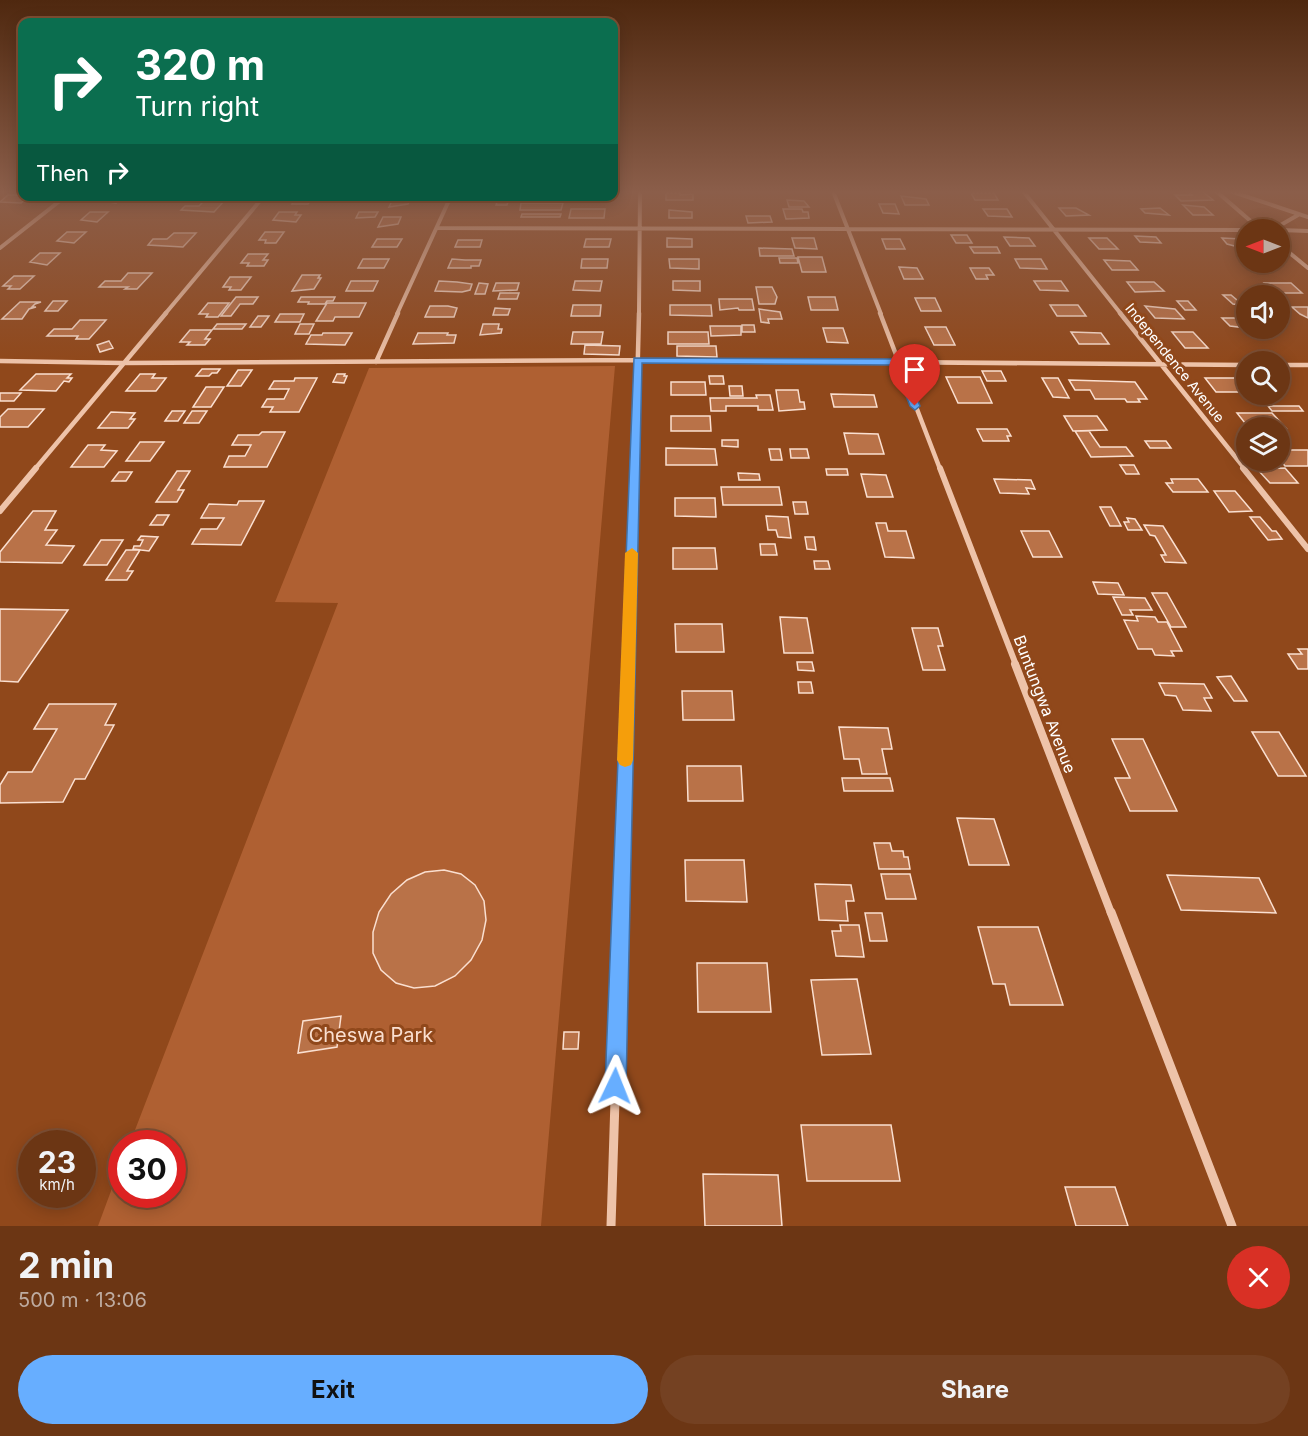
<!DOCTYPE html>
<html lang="en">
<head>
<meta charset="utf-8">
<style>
	body { margin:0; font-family:Inter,sans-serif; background:#744122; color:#f1f3f6; height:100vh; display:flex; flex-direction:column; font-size:22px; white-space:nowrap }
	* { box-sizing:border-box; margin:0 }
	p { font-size:20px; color:#beaba0 }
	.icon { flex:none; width:33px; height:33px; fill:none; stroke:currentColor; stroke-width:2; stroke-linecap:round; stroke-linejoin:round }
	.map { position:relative; height:1226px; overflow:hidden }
	.panel { display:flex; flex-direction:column; background:#6c3614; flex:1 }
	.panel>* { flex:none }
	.guide { position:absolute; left:18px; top:18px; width:600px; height:183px; border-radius:12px; box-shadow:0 3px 15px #0003,0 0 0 2px #7f5034; background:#0b6e4f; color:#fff; overflow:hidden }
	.needle { width:39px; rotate:270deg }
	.buttons { position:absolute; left:1236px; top:219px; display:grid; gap:12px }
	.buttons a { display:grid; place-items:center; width:54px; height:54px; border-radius:50%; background:#6c3614; box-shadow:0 3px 15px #0003,0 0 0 2px #7f5034; font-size:30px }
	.speed { position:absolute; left:18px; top:1130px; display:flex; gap:12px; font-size:30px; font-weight:700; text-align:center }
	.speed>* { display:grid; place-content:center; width:78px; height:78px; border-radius:50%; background:#6c3614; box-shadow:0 3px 15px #0003,0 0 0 2px #7f5034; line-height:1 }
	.speed small { font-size:15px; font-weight:400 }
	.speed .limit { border:9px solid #d22; background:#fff; color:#111 }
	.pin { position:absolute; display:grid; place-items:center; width:51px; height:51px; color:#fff; margin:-62px -26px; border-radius:50% 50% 50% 0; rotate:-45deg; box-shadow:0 0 6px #0007 }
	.pin .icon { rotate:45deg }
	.me { position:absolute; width:66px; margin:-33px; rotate:2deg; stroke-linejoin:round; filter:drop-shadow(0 0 4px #0008) }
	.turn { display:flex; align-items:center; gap:21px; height:126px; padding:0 18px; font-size:27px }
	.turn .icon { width:78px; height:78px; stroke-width:2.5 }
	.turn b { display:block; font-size:42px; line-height:51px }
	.then { display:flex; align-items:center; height:57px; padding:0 18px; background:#0003; gap:12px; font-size:22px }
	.round { display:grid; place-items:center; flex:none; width:63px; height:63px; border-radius:32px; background:#744122 }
	.headline { display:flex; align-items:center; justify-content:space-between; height:102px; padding:0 18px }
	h1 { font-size:36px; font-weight:700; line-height:45px }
	.action { display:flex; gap:12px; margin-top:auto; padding:12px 18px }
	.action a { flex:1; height:69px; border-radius:36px; background:#67aeff; color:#111; font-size:24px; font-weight:700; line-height:69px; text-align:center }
	.action a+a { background:#744122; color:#f1f3f6 }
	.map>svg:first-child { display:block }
	.green { fill:#af6032 }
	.building { fill:#b97248; stroke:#fadfd0; stroke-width:1.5 }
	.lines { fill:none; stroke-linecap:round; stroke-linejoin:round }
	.minor-far4 { stroke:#eec3a9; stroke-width:4 }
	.minor-far3 { stroke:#eec3a9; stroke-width:4.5 }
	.minor-far2 { stroke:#eec3a9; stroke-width:6 }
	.minor-far1 { stroke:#eec3a9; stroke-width:8 }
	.minor { stroke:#eec3a9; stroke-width:9 }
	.route { fill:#67aeff; stroke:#4371a6; stroke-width:1.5 }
	.slow { fill:#f59e0b }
	.labels { text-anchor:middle; stroke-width:6; stroke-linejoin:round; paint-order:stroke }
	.far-street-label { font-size:14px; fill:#fff; stroke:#90481b }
	.street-label { font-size:16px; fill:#fff; stroke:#90481b }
	.near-park-label { font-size:20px; fill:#fadfd0; stroke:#90481b }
</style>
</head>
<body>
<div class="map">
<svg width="1308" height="1226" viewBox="0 0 1308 1226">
	<rect width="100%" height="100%" fill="#90481b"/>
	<!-- green -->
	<path class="green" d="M615,366L541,1226H98L121,1164L122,1194H172V1143H130L338,603L275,602L369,368Z"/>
	<!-- building -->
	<path class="building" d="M1187,191H1202L1213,200L1181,201L1175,195H1192Z
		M666,193H680V195L693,194V200H666Z
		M971,193H994L998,200H975Z
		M8,195H22L29,196L21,203L0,202Z
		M106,196H124L116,203L101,201Z
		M290,196H308L306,200H311L308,204H292L294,201H286Z
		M499,196H510L507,205H496Z
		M901,196L926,199L929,205H905Z
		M394,197H411L408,204L389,207Z
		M205,200H225L214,212L181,210L185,206H199Z
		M787,200L804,201L809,207H789Z
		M521,203H563L561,210H520Z
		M879,204H895L899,214L883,213Z
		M1183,205L1204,207L1213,215H1193Z
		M1059,208H1076L1089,215L1066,216Z
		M1160,208L1169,215L1145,213L1141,209Z
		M571,209H605L604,218H569Z
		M783,209H802L803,212H808L809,218L786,219Z
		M983,209H1007L1012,217L988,216Z
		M669,210L692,212V218H669Z
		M90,212H108L97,222L81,220Z
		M279,212H297L295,215H301L296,222L273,220Z
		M359,212H378L375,217L356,218Z
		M522,214H561L560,217H521Z
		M746,216H770L772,222L748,223Z
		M383,217H401L398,224L378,227Z
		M67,232H86L74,243L57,241Z
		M265,232H284L276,243H265L266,240H259Z
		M174,233H196L183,247L148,245L153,239H167Z
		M951,235H967L972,243H956Z
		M1135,236L1156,237L1161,243L1140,242Z
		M1004,237L1029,238L1035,246H1010Z
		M667,238L692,239V247H667Z
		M792,238H814L817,249L795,248Z
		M1089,238H1107L1118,249H1099Z
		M1222,238L1242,239L1246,243V249L1227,244Z
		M377,239H402L397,247H372Z
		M586,239H611L609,247H584Z
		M882,239H900L905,249H886Z
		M458,240H482L480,247H455Z
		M970,247H997L1000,253H974Z
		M759,248L792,249L794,256H760Z
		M40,253H60L47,265L30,262Z
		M248,254H268L263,260H268L264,266H247L249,263H241Z
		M798,257H822L826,272H802Z
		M779,258H797L798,263H780Z
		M363,259H389L384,268H358Z
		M452,259L465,260H481L479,266H471V268H448Z
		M582,259H608L607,268H581Z
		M669,259H699V269L670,268Z
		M1015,259H1041L1047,269L1020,268Z
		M1242,259H1246V262H1269L1276,268H1257L1249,265Z
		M1104,260L1130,261L1138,270H1112Z
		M899,267L917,268L923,279H904Z
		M970,268H989L994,275H986L988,279H976Z
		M128,273H152L137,289H125L128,287H99L105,281H121Z
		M302,275H320L318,278H321L314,289L292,291Z
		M14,276H34L20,289H8L11,286H3Z
		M230,277H251L241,290H229L231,287H223Z
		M351,281H378L373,291H346Z
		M439,281L457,282L472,284L470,290L462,292L435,291Z
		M575,281H602L600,291L573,290Z
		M673,281H700V291L673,290Z
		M1034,281H1061L1068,291L1040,290Z
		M1127,282H1154L1164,291L1135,292Z
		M479,283L488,284L485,294H475Z
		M496,283H519L517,290L493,291Z
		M1265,283H1291L1302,293H1281Z
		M756,287H772L777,297L775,304H759Z
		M500,293H519L517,299H498Z
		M1223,295H1231L1237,300H1242L1246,306L1233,304Z
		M236,297H258L253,304H240L231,316H221Z
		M301,297H335L333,301H327L325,304H308L309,302H298Z
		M808,297H835L838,310H811Z
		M915,298H935L941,311H921Z
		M719,299H752L754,310H739L738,308L720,310Z
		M53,301H67L58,311H45Z
		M1177,301H1188L1196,310H1185Z
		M20,302H41L35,304L32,307H36L29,309L22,319H2Z
		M208,303H229L218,317H206L208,314H199Z
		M327,303H366L359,317H335L333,321H316Z
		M573,305H601L600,316H571Z
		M670,305H711L712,316L670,315Z
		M1050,305H1078L1086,316H1057Z
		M430,306H448L457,308L454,317H425Z
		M1145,306L1175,309L1184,319L1155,318Z
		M1292,307H1308V318L1300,314Z
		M495,308L510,309L508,315H493Z
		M759,309L780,312L782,319H768L769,323L761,322Z
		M280,314H304L300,322H275Z
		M258,316H269L261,327H250Z
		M1222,318H1239L1246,328L1230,326Z
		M80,320H106L89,339H76L78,336H47L54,329H72Z
		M217,324H246L242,329H213Z
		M300,324H314L309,334H295Z
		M483,324H499L498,329H502L501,333L480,335Z
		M742,325H754L755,332H742Z
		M710,326H741V335L711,336Z
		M925,327H946L955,345H934Z
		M823,328H843L848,343L827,342Z
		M190,330H212L205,339H210L205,345H187L190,342H180Z
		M573,332H603L601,344H571Z
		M668,332H708L709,344H668Z
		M1071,332L1101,333L1109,344H1079Z
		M1172,332H1193L1208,348H1185Z
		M323,333H352L345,345L306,344L311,335H322Z
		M418,333H448L447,335H456L454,343L413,344Z
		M109,341L113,348L100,352L97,345Z
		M585,345L620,346L619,355L584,354Z
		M677,346H716L717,357L677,356Z
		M202,369H220L217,373H212L209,376H196Z
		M238,370H252L241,386H227Z
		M982,371H1001L1006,381H987Z
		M36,374H71L67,378H72L69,382L64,381L56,391L20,390Z
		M140,374H155L152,378H166L156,391H126Z
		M337,374H345L344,376H347L344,383L333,382Z
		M709,376H723L724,384H710Z
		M946,377H980L992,403H958Z
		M295,378H317L299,412H270L273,407H262L267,399H284L289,389H269L274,381H294Z
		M1042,378H1058L1069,398L1053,397Z
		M1205,378H1239L1246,387V392H1216Z
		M1069,380L1135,382L1147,399H1138L1140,402H1127L1125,399H1095L1090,390H1075Z
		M671,382H705L706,395H671Z
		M729,386H742L743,396H730Z
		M206,387H224L211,407H193Z
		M776,390H798L800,402H804L805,409L779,411Z
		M0,393H21L14,401H0Z
		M831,394L874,395L877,407H834Z
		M756,395H770L773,410H758V406H726V411H711L710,398H757Z
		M1268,406H1299L1303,411H1272Z
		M8,409H44L28,427H0V417Z
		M172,411H185L178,421H165Z
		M192,411H207L199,423H184Z
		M111,412L135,413L130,419H135L128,428H98Z
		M1237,413H1272L1286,428H1249Z
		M671,416H710L711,431H671Z
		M1064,416H1097L1107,430L1073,431Z
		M977,429H1007L1011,436H1007L1009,441H983Z
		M1075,431H1089L1100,447H1126L1133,456L1091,457Z
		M262,432H285L267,467H224L229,456H245L251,445H232L238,435H259Z
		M844,433L878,434L884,454H849Z
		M722,440H738V447L722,446Z
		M1145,441H1166L1171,448H1150Z
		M140,442H164L150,461H126Z
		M88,445H105L101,450L117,451L104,467H71Z
		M666,448L715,449L717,465H666Z
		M769,449H780L782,460H771Z
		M790,449H807L809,458H791Z
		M1280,450H1308V466H1285L1280,460Z
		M1120,465H1134L1139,474H1126Z
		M1285,468L1298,483H1270L1257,469Z
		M826,469H847L848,475H827Z
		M177,471H190L178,490H184L177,502H156Z
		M119,472H132L126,481H112Z
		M738,473L759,474L760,480H739Z
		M861,474L886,475L893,497H867Z
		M994,479L1031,480L1035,489L1026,488L1029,494L1000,493Z
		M1171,479H1198L1208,492H1173L1166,483H1173Z
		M721,487H779L782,505H723Z
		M1214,491H1235L1252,511L1229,512Z
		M675,498H715L716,517L675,516Z
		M239,501H264L241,545L192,544L201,529H217L224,518H201L209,504L237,505Z
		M793,502H806L808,514H795Z
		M1100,507H1111L1121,526H1110Z
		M33,511H56L45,530H57L46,545L74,546L62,563L0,562V552Z
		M157,515H169L163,525H150Z
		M766,516L788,517L791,538L778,537L776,530H768Z
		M1250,517H1260L1272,531H1276L1282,539L1268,540Z
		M1127,518L1135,519L1142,530H1128L1124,522H1129Z
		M876,523H886L888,531H906L914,558L885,557Z
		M1144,525L1163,526L1186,563L1165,562L1161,555H1166L1155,536L1150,535Z
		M1021,531H1049L1062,557H1033Z
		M141,536L158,537L149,551L133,549L134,546H140L143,540H138Z
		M805,537H814L816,550L807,549Z
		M101,540H123L107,565H84Z
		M760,544H775L777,555H761Z
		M673,548H715L717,569H673Z
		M126,550H140L127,571H133L127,580H106Z
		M814,561H828L830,569H815Z
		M1093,582L1118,583L1124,595L1098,594Z
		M1152,593H1167L1186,627H1171Z
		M1113,597L1145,598L1152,610H1130L1133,615H1122Z
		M0,609L68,610L18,682L0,681Z
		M1136,616L1155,617L1158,622H1167L1182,651H1171L1174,656L1155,655L1152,649H1138L1124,620L1138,621Z
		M780,617L807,618L813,653H784Z
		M675,624H722L724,652H676Z
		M912,628H938L943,646H938L945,670H923Z
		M1298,649H1308V669H1298L1288,654H1302Z
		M797,662H812L814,671L798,670Z
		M1231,676L1247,701H1234L1217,677Z
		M798,682H811L813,693H799Z
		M1159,683L1204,684L1212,698H1204L1211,711L1183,710L1176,696L1165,695Z
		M682,691H732L734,720H683Z
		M49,704H116L105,725H114L85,779H75L63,802L0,803V785L8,772H32L57,729H34Z
		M839,727L888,728L892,749H882L887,774H862L859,759H844Z
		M1252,732H1279L1306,776H1278Z
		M1112,739H1143L1177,811H1130L1115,778H1130Z
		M687,766H741L743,801H688Z
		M842,778H890L893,791H844Z
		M957,818L994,819L1009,865H969Z
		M874,843H890L892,851H903L904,857H908L910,869H879Z
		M685,860H744L747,902L686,901Z
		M444,870L461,874L475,885L484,901L486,920L482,940L471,960L455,976L435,986L414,988L396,983L381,970L373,953V932L379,912L391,894L407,880L425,872Z
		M881,874H910L916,899H886Z
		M1167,875L1259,878L1276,913L1181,910Z
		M815,884L851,885L854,901H846L848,921L819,920Z
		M865,913H882L887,941H870Z
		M840,925H859L864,957L836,956L832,931H841Z
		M978,927H1038L1063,1005H1010L1005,984H993Z
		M697,963H767L771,1012H698Z
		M857,979L871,1054L822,1055L811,980Z
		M341,1016L337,1047L298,1053L303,1021Z
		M564,1032H579L578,1049H563Z
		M801,1125H891L900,1181H807Z
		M703,1174L778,1175L782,1226H705Z
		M1065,1187H1115L1128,1226H1076Z"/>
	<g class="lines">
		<!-- minor-far4 -->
		<path class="minor-far4" d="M833,191L881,314
			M1023,191L1121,314
			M1216,191L1261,230
			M1230,191L1308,217
			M438,228L1246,230
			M1272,230L1298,215
			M1280,230L1308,231
			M1280,245L1308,268
			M0,248L66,196
			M165,314L264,196
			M397,314L451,196
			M639,314L640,191"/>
		<!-- minor-far3 -->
		<path class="minor-far3" d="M880,313L940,469
			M1120,313L1245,469
			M0,361L123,363L638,360L1246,365
			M376,362L398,313
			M1280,365H1308
			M35,469L166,313
			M635,469L639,313"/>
		<!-- minor-far2 -->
		<path class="minor-far2" d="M940,468L1016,665
			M1243,468L1308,549
			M0,511L36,468
			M628,665L635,468"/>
		<!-- minor-far1 -->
		<path class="minor-far1" d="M1015,664L1111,913
			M621,913L629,664"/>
		<!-- minor -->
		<path class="minor" d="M1111,912L1232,1226
			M611,1226L621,912"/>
	</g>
	<!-- sky -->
	<linearGradient id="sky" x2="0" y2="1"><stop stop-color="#4f280f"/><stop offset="0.53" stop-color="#8b5e4a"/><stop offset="1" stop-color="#8b5e4a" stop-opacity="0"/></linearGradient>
	<rect width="1308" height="363" fill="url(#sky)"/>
	<!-- route -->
	<path class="route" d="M634,358L898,359L903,362L920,406L915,410L910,406L894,365L642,363L626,1086L623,1093L615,1096L608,1093L605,1086Z"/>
	<!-- slow -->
	<path class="slow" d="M632,548L638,553L633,760L631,765L625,767L620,765L617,760L625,553Z"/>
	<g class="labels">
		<!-- far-street labels -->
		<g class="far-street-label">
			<text transform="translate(1175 363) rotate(51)" y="5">Independence Avenue</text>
		</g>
		<!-- street labels -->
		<g class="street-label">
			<text transform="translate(1045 704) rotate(69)" y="6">Buntungwa Avenue</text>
		</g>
		<!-- near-park labels -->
		<g class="near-park-label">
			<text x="371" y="1042">Cheswa Park</text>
		</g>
	</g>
</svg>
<div class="buttons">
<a><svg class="needle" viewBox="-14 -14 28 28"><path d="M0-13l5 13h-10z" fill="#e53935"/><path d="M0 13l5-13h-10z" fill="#beaba0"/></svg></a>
<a><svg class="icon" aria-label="sound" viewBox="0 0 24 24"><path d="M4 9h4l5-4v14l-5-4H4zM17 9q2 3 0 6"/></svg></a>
<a><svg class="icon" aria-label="search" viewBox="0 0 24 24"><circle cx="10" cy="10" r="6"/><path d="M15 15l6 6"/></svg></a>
<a><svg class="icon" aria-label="layers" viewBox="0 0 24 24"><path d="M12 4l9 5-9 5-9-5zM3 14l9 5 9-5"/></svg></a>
</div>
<div class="speed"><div>23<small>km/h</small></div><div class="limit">30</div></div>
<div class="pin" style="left:915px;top:406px;background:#d93025"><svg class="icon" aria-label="arrive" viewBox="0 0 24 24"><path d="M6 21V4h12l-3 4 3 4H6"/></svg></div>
<svg class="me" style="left:615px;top:1086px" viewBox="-20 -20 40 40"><path d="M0-17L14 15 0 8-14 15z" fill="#67aeff" stroke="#fff" stroke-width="4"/></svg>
<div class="guide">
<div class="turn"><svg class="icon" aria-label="right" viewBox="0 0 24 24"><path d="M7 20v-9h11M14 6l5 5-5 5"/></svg><div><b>320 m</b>Turn right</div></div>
<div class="then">Then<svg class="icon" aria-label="right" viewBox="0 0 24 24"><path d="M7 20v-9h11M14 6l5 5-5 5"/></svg></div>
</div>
</div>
<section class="panel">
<div class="headline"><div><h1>2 min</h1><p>500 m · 13:06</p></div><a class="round" style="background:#d93025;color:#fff"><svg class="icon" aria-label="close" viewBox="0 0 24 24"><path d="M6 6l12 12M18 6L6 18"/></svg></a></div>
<div class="action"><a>Exit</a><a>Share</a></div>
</section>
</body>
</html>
